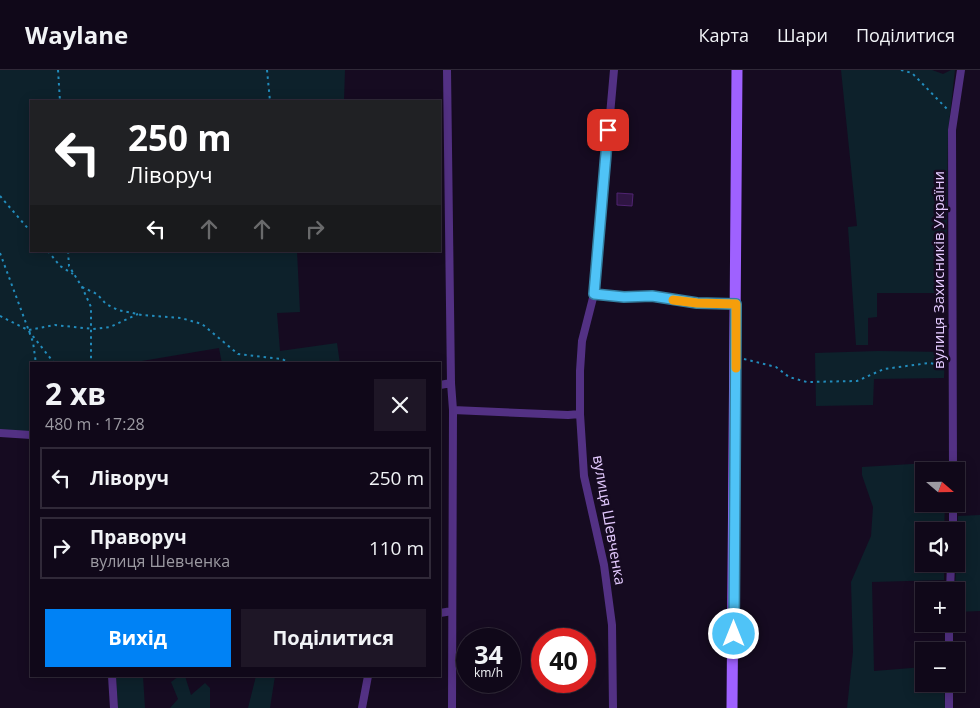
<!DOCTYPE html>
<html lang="uk">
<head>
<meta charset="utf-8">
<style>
	body { margin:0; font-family:"Open Sans",sans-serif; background:#1e1626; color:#f1f3f6; height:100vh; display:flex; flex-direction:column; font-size:19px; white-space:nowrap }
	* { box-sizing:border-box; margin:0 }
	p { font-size:16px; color:#9c9aa2 }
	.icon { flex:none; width:28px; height:28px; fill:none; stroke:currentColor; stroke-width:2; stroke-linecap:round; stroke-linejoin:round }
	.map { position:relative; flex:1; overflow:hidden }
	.panel { position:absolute; left:30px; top:292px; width:411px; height:315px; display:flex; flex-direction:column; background:#100819; border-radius:0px; box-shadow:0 2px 12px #0003,0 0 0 1px #302938 }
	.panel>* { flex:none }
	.banner { position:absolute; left:30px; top:30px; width:411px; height:152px; border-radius:0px; box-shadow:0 2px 12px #0003,0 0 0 1px #302938; background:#202124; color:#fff; overflow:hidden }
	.needle { width:32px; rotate:110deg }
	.buttons { position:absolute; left:915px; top:392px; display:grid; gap:10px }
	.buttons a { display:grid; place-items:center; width:50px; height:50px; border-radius:0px; background:#100819; box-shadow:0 2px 12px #0003,0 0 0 1px #302938; font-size:25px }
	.speed { position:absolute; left:456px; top:558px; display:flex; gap:10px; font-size:25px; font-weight:700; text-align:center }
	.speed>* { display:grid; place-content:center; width:65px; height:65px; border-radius:50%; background:#100819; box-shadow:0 2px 12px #0003,0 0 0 1px #302938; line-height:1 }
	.speed small { font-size:12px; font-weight:400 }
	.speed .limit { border:8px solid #d22; background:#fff; color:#111 }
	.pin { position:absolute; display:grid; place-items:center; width:42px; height:42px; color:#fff; margin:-21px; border-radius:10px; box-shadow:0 2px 8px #0006 }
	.me { position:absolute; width:55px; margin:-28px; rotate:0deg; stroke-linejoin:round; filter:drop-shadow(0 0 4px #0008) }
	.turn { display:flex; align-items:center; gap:18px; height:105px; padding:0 15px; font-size:22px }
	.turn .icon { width:65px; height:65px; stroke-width:2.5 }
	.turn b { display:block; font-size:35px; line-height:42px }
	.lanes { display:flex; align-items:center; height:48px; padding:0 15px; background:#0003; justify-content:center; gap:25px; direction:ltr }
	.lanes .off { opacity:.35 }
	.round { display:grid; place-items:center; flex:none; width:52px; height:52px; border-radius:0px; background:#1e1626 }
	.headline { display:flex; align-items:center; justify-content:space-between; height:85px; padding:0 15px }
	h1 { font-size:30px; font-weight:700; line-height:38px }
	.action { display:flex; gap:10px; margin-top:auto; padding:10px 15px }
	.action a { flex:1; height:58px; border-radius:0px; background:#0082f5; color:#fff; font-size:20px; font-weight:700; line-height:58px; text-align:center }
	.action a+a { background:#1e1626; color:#f1f3f6 }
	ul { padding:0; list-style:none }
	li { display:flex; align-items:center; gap:15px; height:62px; margin:0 10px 8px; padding:0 5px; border:2px solid #302938; border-radius:0px }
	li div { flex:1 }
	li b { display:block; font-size:19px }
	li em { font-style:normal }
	header { display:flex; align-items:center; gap:30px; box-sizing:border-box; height:70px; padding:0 25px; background:#100819; border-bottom:1px solid #302938 }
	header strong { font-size:24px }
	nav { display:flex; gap:28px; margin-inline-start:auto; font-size:18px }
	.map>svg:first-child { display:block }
	.green { fill:#0d212b }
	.building { fill:#2f1543; stroke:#502472 }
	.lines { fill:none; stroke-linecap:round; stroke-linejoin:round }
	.path { stroke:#228cbc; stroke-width:2; stroke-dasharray:2.5 4; stroke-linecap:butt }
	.street { stroke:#533184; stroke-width:8 }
	.secondary { stroke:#9f61ff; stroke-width:11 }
	.route-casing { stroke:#337fa1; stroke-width:12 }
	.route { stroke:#4fc3f7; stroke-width:9 }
	.slow { stroke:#f59e0b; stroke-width:9 }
	.labels { text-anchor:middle; stroke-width:5; stroke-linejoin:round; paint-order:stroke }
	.street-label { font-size:15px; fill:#e4caff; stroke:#160b21 }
</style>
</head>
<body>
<header>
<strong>Waylane</strong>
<nav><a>Карта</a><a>Шари</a><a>Поділитися</a></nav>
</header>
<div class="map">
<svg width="980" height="638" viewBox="0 0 980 638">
	<rect width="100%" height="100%" fill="#160b21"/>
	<!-- green -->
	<path class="green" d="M0,0H345L344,31H31V181H297L300,242L277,243L280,281L337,273L340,294H222L219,278L124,294H31V362L0,361Z
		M841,0H932L943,4L951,0H955L948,62L946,223H877V247L868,248V275H856L848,157L857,156Z
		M878,281L945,282L944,308L874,309L873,335L816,336L815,283Z
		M945,392V401H924V434H945L944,461H924V494H944V510L872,512L874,601L924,597V614H944L945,638H847L853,582L851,512L871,466L873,437L862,405V397Z
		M980,445V541L956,542V521H955L958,446Z
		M116,606H143L145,638H118Z
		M179,606H185L191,625L205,613L210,618V638H170L178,629L171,612Z
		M256,606H275L270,638H248Z"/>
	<!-- building -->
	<path class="building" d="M617,123L633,124L632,136L617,135Z"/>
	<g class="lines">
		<!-- path -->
		<path class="path" d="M58,0L60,31
			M267,0L270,31
			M901,0L912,3L947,39
			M0,126L31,162
			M48,181L60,196L73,204
			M68,181L69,196L82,217L91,237V294
			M0,183L33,272L36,294
			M82,217L97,224L106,234L118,240L142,245L181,248L202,254L238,284L282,289L291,294
			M0,246L28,260L55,294
			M29,260L55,255L93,259L110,257L138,244
			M744,289L776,297L789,307L807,312L857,311L884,299L929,293L946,296"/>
		<!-- street -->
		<path class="street" d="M447,0L451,313L453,340L452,638
			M594,224L624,227L652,226L697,233L736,234
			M440,315L451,313
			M453,340L568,345L580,344
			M0,363L31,365
			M953,401L952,60L961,0
			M953,461V434
			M950,521L951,494
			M440,543L452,541
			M949,581V554
			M112,606L114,638
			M949,614V638
			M362,638L368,606
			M613,638L612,555L604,495L584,406L580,344V301L582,271L594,224L614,0"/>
		<!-- secondary -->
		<path class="secondary" d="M732,638L737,0"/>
	</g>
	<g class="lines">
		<!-- route casing -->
		<g class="route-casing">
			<path id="route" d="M608,60L594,224L624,227L652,226L697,233L736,234L734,564"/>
		</g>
		<!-- route -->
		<use href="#route" class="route"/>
		<!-- slow -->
		<path class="slow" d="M673,230L697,233L736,234V298"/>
	</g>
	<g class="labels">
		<!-- street labels -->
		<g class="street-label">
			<text transform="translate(939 200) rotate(-90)" y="5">вулиця Захисників України</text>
			<text transform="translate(609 450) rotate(80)" y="5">вулиця Шевченка</text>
		</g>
	</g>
</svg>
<div class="buttons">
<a><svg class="needle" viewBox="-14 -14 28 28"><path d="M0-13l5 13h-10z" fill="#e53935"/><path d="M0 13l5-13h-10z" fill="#9c9aa2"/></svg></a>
<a><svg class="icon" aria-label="sound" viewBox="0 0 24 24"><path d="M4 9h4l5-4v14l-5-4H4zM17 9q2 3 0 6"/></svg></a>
<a>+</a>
<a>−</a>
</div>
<div class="speed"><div>34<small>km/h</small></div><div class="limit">40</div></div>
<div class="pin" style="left:608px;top:60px;background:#d93025"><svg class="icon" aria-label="arrive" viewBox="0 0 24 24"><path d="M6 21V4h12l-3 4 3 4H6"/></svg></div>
<svg class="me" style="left:734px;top:564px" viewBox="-20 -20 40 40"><circle r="17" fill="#4fc3f7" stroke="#fff" stroke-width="3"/><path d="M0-11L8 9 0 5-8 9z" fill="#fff"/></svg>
<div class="banner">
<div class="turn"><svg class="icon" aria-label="left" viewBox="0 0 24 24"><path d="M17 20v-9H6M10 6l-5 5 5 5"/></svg><div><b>250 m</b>Ліворуч</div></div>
<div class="lanes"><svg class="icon" aria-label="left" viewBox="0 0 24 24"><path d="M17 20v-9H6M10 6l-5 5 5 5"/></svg><svg class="icon off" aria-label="ahead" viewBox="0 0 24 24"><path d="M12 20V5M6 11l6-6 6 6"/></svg><svg class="icon off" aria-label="ahead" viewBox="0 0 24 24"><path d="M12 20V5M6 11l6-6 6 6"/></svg><svg class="icon off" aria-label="right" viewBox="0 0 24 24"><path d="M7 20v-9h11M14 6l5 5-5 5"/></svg></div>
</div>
<section class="panel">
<div class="headline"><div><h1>2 хв</h1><p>480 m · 17:28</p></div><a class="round"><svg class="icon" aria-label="close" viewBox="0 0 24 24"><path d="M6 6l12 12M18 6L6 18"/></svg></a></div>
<ul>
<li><svg class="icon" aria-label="left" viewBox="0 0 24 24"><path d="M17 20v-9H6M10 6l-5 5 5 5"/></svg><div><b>Ліворуч</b></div><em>250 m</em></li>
<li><svg class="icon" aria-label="right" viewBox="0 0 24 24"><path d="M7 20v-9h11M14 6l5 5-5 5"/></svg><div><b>Праворуч</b><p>вулиця Шевченка</p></div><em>110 m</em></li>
</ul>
<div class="action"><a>Вихід</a><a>Поділитися</a></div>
</section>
</div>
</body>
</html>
